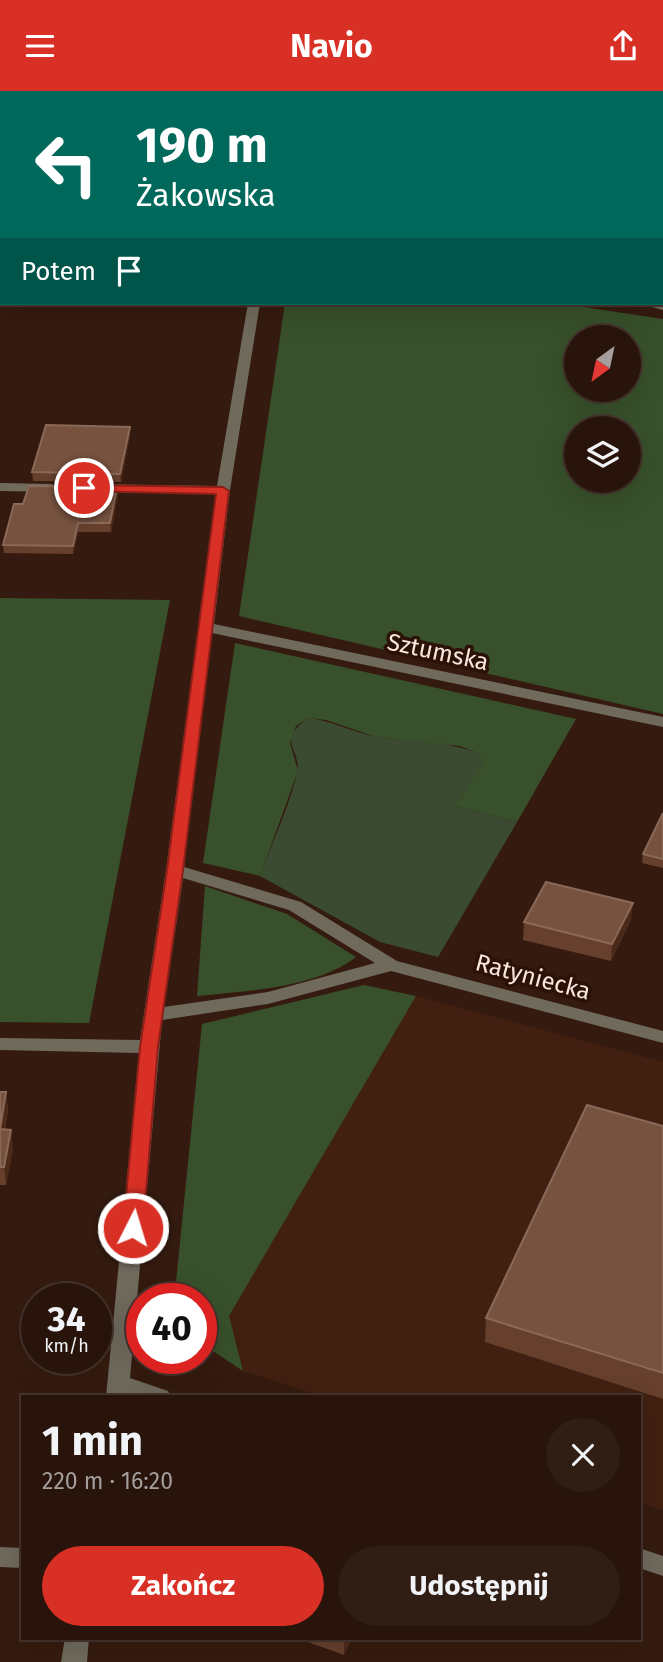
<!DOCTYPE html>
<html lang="pl">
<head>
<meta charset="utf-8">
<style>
	body { margin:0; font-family:"Fira Sans",sans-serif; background:#301d14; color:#f1f3f6; height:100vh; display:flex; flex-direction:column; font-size:26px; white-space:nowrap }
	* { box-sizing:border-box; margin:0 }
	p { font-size:23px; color:#a59e9d }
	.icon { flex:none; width:38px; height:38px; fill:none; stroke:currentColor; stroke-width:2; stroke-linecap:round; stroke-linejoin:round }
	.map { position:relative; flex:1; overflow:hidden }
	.panel { position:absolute; left:21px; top:1304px; width:620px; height:245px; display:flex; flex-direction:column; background:#28140b; border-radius:0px; box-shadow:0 7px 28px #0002,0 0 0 2px #44332c }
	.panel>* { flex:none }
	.hud { position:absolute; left:0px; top:0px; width:663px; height:214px; box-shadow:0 7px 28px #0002,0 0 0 2px #44332c; background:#00695c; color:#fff; overflow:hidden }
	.needle { width:46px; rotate:213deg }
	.fabs { position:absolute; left:564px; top:234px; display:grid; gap:14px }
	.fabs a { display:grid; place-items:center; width:77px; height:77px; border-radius:50%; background:#28140b; box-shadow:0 7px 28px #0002,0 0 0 2px #44332c; font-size:35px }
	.speed { position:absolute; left:21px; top:1192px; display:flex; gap:14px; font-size:35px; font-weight:700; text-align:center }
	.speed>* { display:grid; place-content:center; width:91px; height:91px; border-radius:50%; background:#28140b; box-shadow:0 7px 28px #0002,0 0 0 2px #44332c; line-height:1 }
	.speed small { font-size:18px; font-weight:400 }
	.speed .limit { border:10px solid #d22; background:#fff; color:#111 }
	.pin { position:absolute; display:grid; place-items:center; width:60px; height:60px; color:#fff; margin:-30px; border:4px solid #fff; border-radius:50%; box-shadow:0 2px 7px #0007 }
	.me { position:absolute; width:77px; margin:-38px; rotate:5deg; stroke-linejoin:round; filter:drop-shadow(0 0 5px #0008) }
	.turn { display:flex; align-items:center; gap:24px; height:147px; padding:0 21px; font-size:32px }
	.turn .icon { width:91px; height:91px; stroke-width:2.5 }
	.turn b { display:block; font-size:49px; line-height:60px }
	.then { display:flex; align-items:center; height:66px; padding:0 21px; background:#0003; gap:14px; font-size:26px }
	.round { display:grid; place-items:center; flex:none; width:74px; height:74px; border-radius:37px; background:#301d14 }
	.head { display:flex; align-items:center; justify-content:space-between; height:119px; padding:0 21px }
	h1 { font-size:42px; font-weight:700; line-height:52px }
	.action { display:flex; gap:14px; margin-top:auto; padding:14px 21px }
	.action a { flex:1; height:80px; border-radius:42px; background:#d93025; color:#fff; font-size:28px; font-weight:700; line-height:80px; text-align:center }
	.action a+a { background:#301d14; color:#f1f3f6 }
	header { display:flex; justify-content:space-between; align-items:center; height:91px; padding:0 21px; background:#d93025; color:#fff; font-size:32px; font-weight:700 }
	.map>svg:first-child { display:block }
	.built { fill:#412011 }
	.green { fill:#3a4b31 }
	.forest { fill:#38502b; fill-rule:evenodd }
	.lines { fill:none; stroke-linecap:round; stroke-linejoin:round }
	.path { stroke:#786156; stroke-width:2.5; stroke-dasharray:1 3.5; stroke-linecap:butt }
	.minor { fill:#706a5d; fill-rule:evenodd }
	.wall { fill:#66402c }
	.shaded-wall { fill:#4c2a19 }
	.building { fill:#76523f; stroke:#8a6958; stroke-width:2 }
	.route { fill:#d93025; stroke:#8d1f18; stroke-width:2 }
	.labels { text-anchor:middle; stroke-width:7; stroke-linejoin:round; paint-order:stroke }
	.street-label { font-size:24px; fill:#f9e6de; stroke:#2b1106 }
</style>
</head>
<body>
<header><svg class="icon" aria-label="menu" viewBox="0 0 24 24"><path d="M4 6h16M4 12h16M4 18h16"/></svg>Navio<svg class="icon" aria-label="share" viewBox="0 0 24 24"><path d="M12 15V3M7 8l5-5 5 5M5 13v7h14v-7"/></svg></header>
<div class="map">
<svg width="663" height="1571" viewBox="0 0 663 1571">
	<rect width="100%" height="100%" fill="#351b0f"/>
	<!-- built -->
	<path class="built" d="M416,905L663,971V1419L639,1411V1306L319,1305L243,1280L228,1225Z"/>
	<!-- green -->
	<path class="green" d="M309,627C333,630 354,642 378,646C413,651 446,649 479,663L484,673L455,715L517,731L438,866L380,851L260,785C271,754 290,714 297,682C302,657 274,650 309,627Z"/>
	<!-- forest -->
	<path class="forest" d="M285,212H557L663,228V623L239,525ZM576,247H628V299H576ZM576,338H628V390H576Z
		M0,507L170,509L89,932L0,931Z
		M235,552L576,628L517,731L455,715L483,673L479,663L460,655L376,646L326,629L309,627L296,635L290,652L298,680L260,785L203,772Z
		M205,795L287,823L356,866C316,897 247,900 197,905Z
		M364,894L416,905L229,1225L243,1280L204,1254L201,1250V1208L182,1207L176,1191L202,933Z"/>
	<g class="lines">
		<!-- path -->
		<path class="path" d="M370,0L383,2
			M346,2L350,0
			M558,2L560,0"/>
		<!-- minor -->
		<path class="minor" d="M277,0H287V2H277Z
			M0,79H2V85H0Z
			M663,211V219L637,212H662Z
			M248,212H260L230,399L214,533L663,626V636L212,542L184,776L301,811L397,870L663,940V952L391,880L268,913L162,929L130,1287L168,1300L171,1306H106L139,962L0,959V947L140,949L166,779L216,403L94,401L87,397L94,393L217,395ZM183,787L289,819L375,872L268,901L164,916Z
			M0,392L52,393L59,397L52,401L0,400Z
			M0,1456L23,1457V1477L0,1476Z
			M639,1457L663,1465V1485L639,1477Z
			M65,1547H89L87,1571H61Z"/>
	</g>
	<!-- wall -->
	<path class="wall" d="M663,0V163L662,162V2Z
		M130,336V344L121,391L33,390L32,381Z
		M117,396L118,404L111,441H78L73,463L4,462L3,454L23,413Z
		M663,722V777L642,772L643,763Z
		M631,829L611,870L523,849L524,831Z
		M0,1001H6L8,1019L5,1038L13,1057L6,1094H0Z
		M663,1035V1308L485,1251L486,1227Z
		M297,1547H352L344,1564Z"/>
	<!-- shaded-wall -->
	<path class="shaded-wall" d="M130,336V344L121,391L120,383Z
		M117,396L118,404L111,441L110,432Z
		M78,432V441L73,463V455Z
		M633,812L631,829L611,870L612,853Z
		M6,1001L8,1019L2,1056L0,1038Z
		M11,1039L13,1057L6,1094L4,1076Z
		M344,1547H352L344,1564Z"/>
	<!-- building -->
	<path class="building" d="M138,0H188L187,2H138Z
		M660,0H663V142L662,141V2H659Z
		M46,334L130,336L120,383L32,381Z
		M29,395L117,396L110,432H78L73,455L3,454L14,413H23Z
		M663,722V768L643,763Z
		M546,791L633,812L612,853L524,831Z
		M0,1001H6L0,1038L11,1039L4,1076H0Z
		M587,1014L663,1035V1282L486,1227Z"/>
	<!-- route -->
	<path class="route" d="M84,394L223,396L229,400L183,779L158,956L143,1137L140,1142H126L123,1137L140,956L167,779L216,403L79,400L77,397Z"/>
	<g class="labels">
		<!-- street labels -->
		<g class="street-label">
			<text transform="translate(438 561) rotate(12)" y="8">Sztumska</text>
			<text transform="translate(533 886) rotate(15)" y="8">Ratyniecka</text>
		</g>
	</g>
</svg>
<div class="fabs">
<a><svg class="needle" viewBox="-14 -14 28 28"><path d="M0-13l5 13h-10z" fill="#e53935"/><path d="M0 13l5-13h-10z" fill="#a59e9d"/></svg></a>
<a><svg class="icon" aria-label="layers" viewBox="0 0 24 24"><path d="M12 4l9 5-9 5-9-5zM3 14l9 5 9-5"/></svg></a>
</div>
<div class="speed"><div>34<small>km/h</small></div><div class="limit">40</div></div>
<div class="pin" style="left:84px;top:397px;background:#d93025"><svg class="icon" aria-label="arrive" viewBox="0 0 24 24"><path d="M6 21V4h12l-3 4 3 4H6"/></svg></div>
<svg class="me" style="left:133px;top:1137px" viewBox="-20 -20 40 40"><circle r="17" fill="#d93025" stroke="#fff" stroke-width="3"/><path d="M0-11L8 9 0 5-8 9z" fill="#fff"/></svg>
<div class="hud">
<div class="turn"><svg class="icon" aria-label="left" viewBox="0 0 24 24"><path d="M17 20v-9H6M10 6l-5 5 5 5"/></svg><div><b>190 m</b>Żakowska</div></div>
<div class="then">Potem<svg class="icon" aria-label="arrive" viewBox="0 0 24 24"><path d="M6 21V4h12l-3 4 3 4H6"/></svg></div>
</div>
<section class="panel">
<div class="head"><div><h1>1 min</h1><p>220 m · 16:20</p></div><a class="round"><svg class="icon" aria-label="close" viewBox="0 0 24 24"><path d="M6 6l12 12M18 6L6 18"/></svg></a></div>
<div class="action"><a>Zakończ</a><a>Udostępnij</a></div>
</section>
</div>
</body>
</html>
